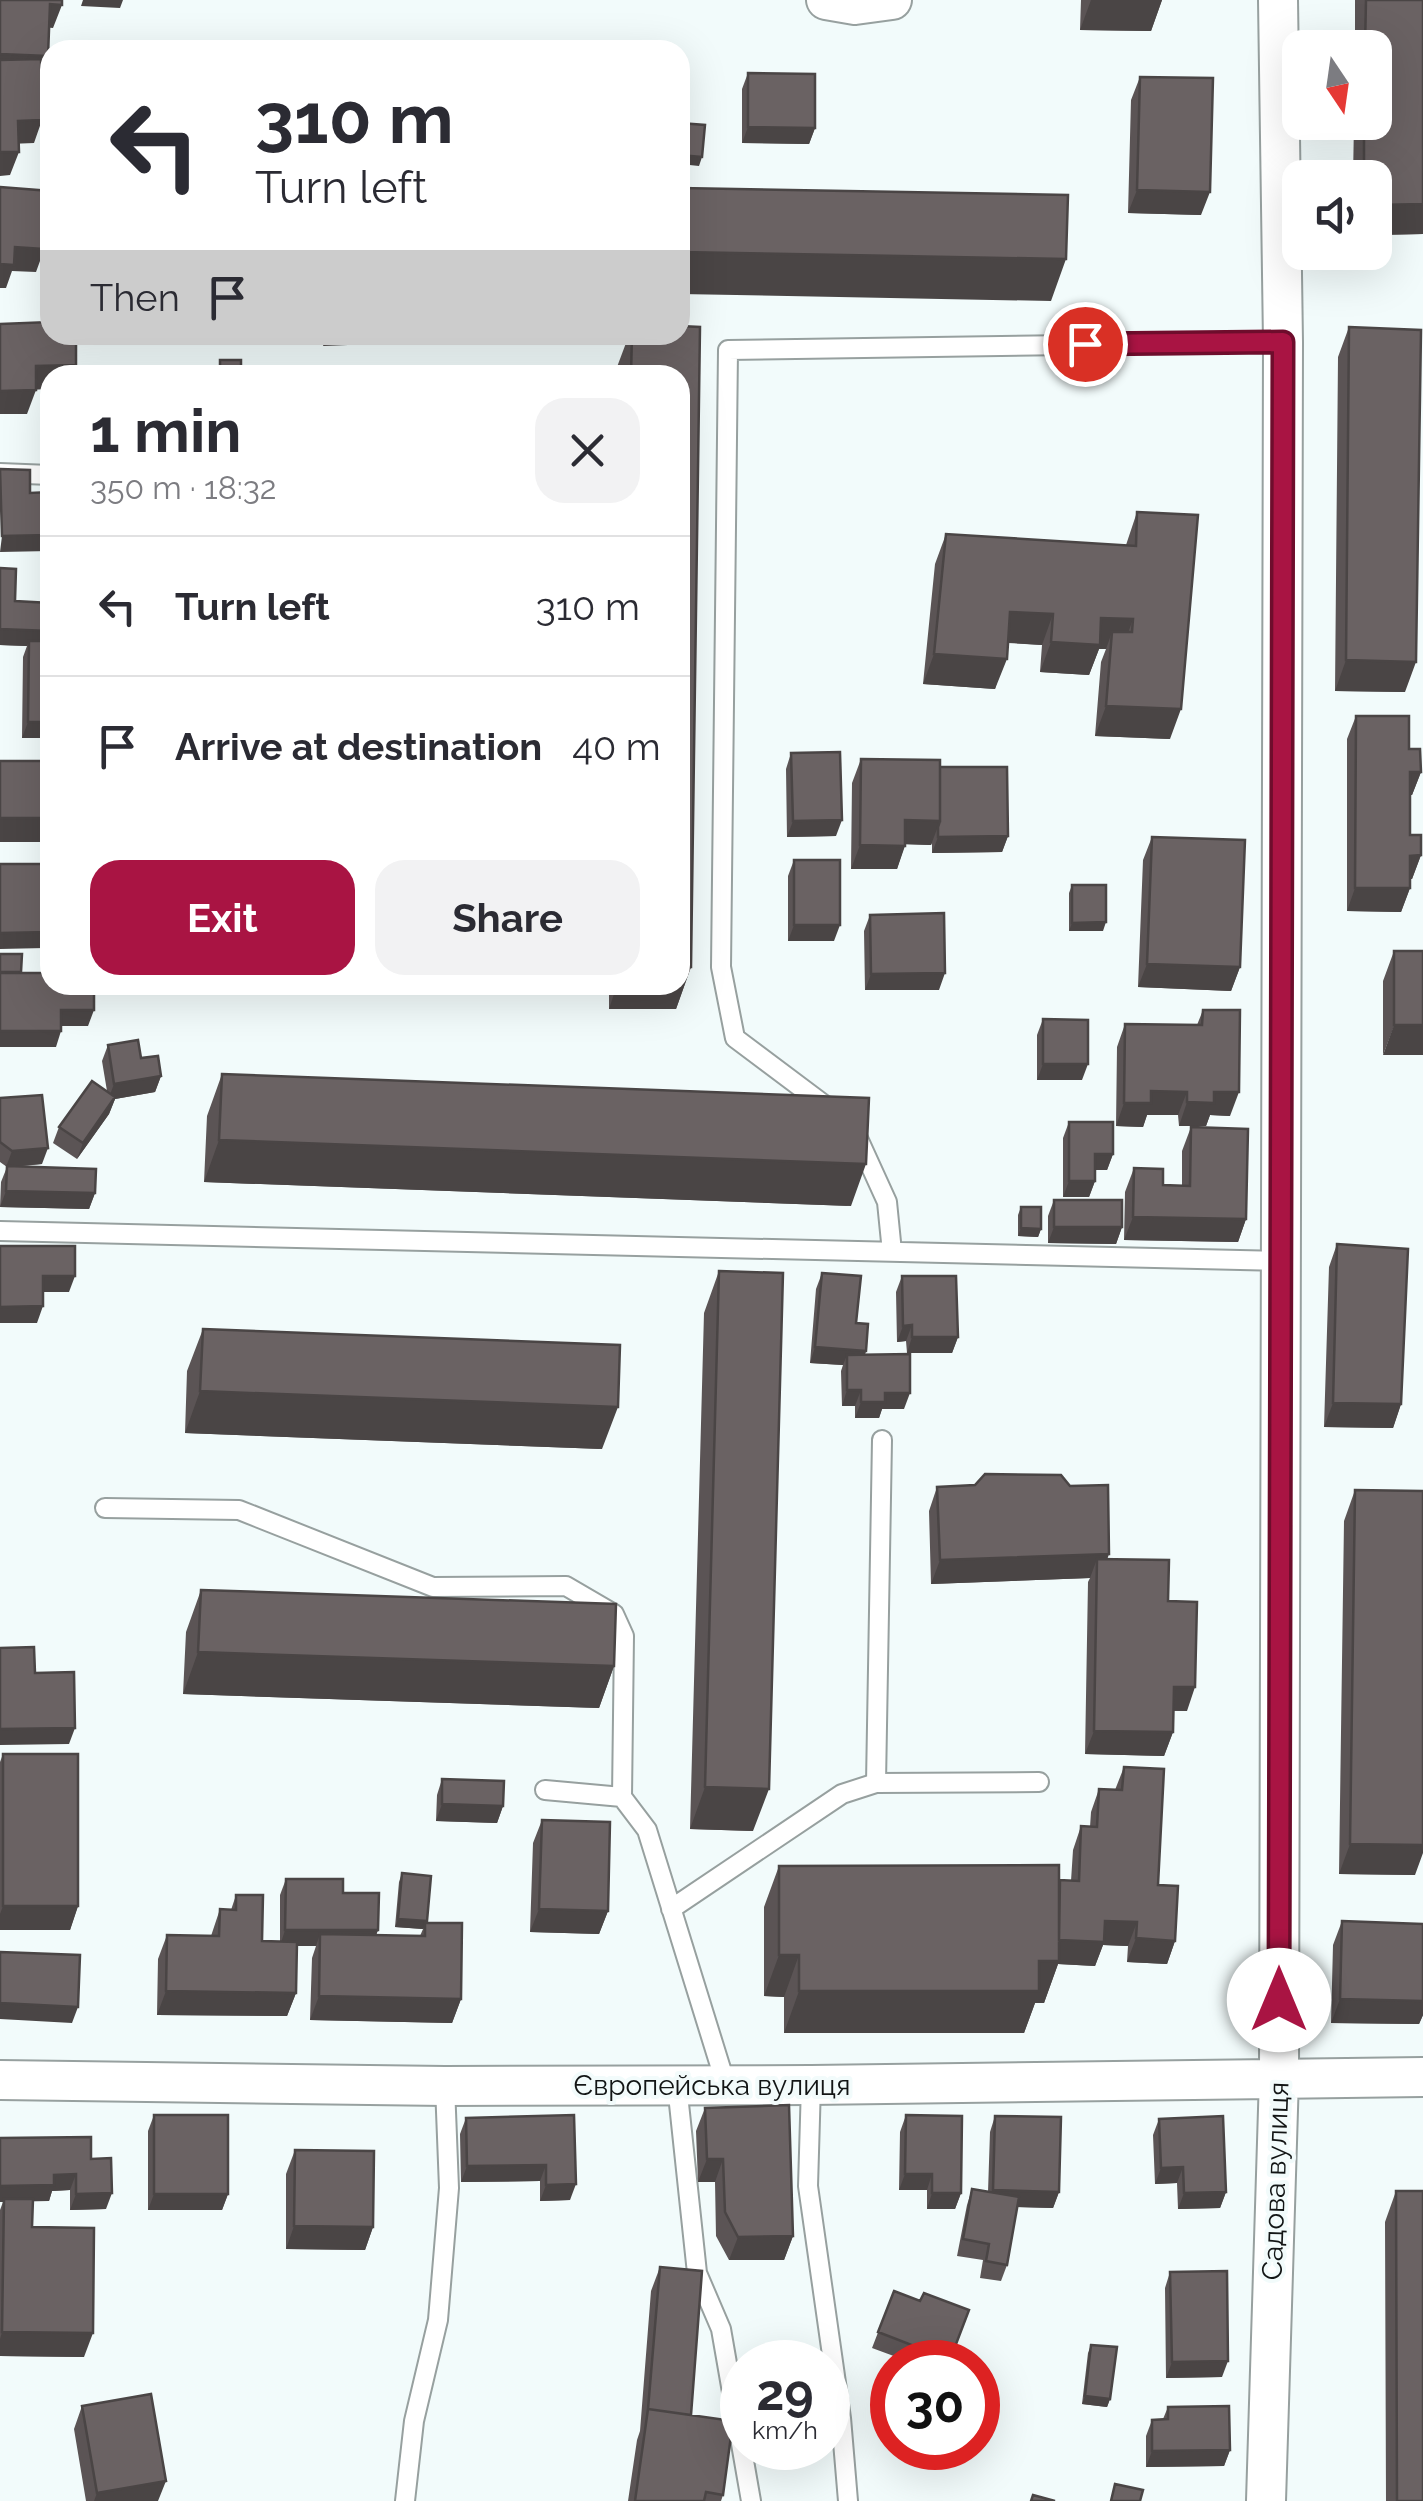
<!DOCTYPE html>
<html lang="en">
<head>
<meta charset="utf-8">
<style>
	body { margin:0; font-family:Raleway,sans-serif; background:#f2f2f3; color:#2b2b33; height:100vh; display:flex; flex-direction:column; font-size:38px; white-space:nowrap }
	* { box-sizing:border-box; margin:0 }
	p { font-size:32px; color:#7c7c81 }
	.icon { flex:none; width:55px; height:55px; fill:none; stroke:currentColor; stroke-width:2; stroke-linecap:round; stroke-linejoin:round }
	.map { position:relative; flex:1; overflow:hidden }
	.drawer { position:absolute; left:40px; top:365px; width:650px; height:630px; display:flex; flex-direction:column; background:#fff; border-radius:30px; box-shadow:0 10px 40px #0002 }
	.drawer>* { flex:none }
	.banner { position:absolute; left:40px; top:40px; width:650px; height:305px; border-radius:30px; box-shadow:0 10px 40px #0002; background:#fff; color:#2b2b33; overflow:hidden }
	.needle { width:65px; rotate:167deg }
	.buttons { position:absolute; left:1282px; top:30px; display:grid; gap:20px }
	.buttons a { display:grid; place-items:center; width:110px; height:110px; border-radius:20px; background:#fff; box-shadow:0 10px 40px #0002; font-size:50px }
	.speed { position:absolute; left:720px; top:2340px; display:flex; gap:20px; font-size:50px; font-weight:700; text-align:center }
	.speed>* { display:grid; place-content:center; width:130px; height:130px; border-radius:50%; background:#fff; box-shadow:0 10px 40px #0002; line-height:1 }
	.speed small { font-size:25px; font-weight:400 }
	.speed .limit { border:15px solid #d22; background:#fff; color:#111 }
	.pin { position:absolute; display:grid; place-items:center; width:85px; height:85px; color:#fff; margin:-42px; border:5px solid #fff; border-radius:50%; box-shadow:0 2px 10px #0007 }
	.me { position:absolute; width:110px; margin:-55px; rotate:0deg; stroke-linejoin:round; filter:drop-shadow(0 0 8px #0008) }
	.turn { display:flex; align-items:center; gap:35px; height:210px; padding:0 50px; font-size:45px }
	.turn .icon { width:130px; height:130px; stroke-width:2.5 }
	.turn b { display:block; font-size:70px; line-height:85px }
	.then { display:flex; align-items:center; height:95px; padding:0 50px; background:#0003; gap:20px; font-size:38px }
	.round { display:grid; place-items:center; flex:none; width:105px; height:105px; border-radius:30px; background:#f2f2f3 }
	.summary { display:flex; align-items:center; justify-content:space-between; height:170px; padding:0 50px }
	h1 { font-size:60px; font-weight:700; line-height:75px }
	.primary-button { display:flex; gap:20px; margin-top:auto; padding:20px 50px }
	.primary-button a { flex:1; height:115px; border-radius:30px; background:#a91443; color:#fff; font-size:40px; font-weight:700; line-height:115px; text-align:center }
	.primary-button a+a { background:#f2f2f3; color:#2b2b33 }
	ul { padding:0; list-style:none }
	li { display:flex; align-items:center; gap:30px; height:140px; padding:0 50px; border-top:2px solid #e1e1e2 }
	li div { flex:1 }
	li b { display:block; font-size:38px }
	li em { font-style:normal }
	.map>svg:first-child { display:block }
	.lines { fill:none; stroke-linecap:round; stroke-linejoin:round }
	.service-casing { stroke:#97a09f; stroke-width:22 }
	.minor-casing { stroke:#97a09f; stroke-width:42 }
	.service { stroke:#fff; stroke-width:18 }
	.minor { stroke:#fff; stroke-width:38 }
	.wall { fill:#5b5455 }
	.shaded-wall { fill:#4a4545 }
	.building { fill:#6a6263; stroke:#4a4545; stroke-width:2.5 }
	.route-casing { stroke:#6e0d2c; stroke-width:25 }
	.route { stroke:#a91443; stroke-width:18 }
	.labels { text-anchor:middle; stroke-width:8; stroke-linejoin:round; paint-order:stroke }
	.street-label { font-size:28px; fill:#121515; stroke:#f2fbfb }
</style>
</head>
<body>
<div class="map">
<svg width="1423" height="2501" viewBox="0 0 1423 2501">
	<rect width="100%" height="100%" fill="#f2fbfb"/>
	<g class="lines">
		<!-- service casing -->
		<g class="service-casing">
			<path id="service" d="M0,473L50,475
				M831,1110L735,1038L721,967L728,350L1283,342
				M856,1134L887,1202L892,1252
				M0,1231L1282,1261
				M105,1508L239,1510L433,1587L566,1586L614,1614L624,1636L622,1797
				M876,1783L882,1440
				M545,1790L622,1797L647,1830L726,2085
				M671,1909L842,1794L876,1783L1039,1782
				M677,2085L697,2273L721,2329L751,2501
				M811,2085L808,2186L841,2418L848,2501
				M405,2501L414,2421L438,2320L449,2188L445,2086"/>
		</g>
		<!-- minor casing -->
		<g class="minor-casing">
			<path id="minor" d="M826,0L855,5L892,0
				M0,2080L445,2086L811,2085L1423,2077
				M1266,2501L1279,2077L1283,342L1278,0"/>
		</g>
		<!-- service -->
		<use href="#service" class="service"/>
		<!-- minor -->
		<use href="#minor" class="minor"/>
	</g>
	<!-- wall -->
	<path class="wall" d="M1081,0H1162L1151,31L1080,30Z
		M1355,0H1423V234L1375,235V178H1353L1354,122H1375V48H1355Z
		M748,73L815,128L809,144L742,143V89Z
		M1140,77L1201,215L1128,213L1131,100Z
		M1349,327L1405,692L1335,691L1338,357Z
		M629,335H680L691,967L676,1009H609V985H680V375H617V367Z
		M1137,512L1170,739L1095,736L1101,662L1106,649H1099L1089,675L1040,672L1042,645L1008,643L995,689L923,684L935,564L946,534L1126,545Z
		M0,568L15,601L50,603V738H22L23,657L27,646L0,645Z
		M1356,716L1409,749L1421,772L1412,795H1410V835L1421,855L1412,879H1410V888L1401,912L1347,911V739Z
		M791,753L836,836L787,837L786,769Z
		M861,759L940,767L1008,836L1002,852L932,853V843L931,845L905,844L897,869H851L852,783Z
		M1152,837L1240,967L1231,991L1138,987L1143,860Z
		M794,860L834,941H788V876Z
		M1072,885L1103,931H1069V893Z
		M870,915L939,990H865L864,931Z
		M1394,951H1423L1383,1055V981Z
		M1203,1010L1230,1116L1210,1115L1206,1126H1179L1178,1115H1147L1143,1127L1116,1126L1117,1047L1125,1024L1197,1025Z
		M1043,1019L1082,1080H1037V1035Z
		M108,1045L141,1058L161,1076L155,1092L115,1099L109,1114L77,1159L53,1143L59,1127L107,1091L102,1061Z
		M222,1074L851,1206L204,1182L207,1116Z
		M0,1098L42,1164L13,1167L95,1193L89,1209L0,1207L1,1182L7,1167L0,1162Z
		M1069,1122L1113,1154L1107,1170H1095V1181L1089,1197H1063V1138Z
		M1191,1127L1246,1219L1238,1242L1124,1240L1125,1192L1134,1168L1163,1185L1182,1186V1151Z
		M1054,1200L1122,1227L1116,1244L1048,1243V1216Z
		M1021,1207L1041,1229L1038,1237L1018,1236V1215Z
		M1337,1244L1401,1404L1393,1428L1324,1427L1329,1267Z
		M719,1271L753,1831L690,1829L704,1313Z
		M822,1273L856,1323L866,1351L865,1355L904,1409H882L879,1418H855V1406H842L841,1371L843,1365L810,1363L816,1289Z
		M902,1276L958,1337L952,1353H907L906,1341L897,1342L896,1292Z
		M203,1329L602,1449L185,1433L187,1371Z
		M937,1487L1108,1559L1168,1601L1187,1711H1173V1732L1164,1756L1085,1754L1088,1582L1090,1578L931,1584L929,1511Z
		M1355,1490L1415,1875L1339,1874L1344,1521Z
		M201,1590L614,1666L599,1708L183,1694L186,1632Z
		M3,1754L78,1906L70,1930H0V1762Z
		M1124,1767L1175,1941L1167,1964L1127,1962L1128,1946L1103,1945L1095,1966L1058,1964L1044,2003H1035L1024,2033H784V1997L764,1996V1907L779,1866L1071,1881L1073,1850L1081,1826L1090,1827L1091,1812L1099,1789L1115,1790Z
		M442,1779L503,1806L497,1823L436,1821L437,1795Z
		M542,1820L608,1911L599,1934L530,1932L533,1843Z
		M402,1873L427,1923L461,1999L452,2023L310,2020L312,1958L316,1946H297L296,1993L287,2016L157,2015L158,1959L167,1935L211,1936L220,1909L231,1910L236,1895L262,1941H280V1895L286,1879L343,1893L378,1930L376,1935L420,1936L423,1929L395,1927L399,1882Z
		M1342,1921L1423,1924V2015L1419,2024L1331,2023L1333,1945Z
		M705,2108L793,2236L784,2260H729L716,2236L715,2182H698L696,2131Z
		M154,2115L228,2194L222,2210H148V2131Z
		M574,2115L570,2200L540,2201V2181L461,2182L460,2134L466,2118Z
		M906,2115L961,2193L955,2209H927V2190H899L900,2132Z
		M995,2116L1059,2192L1053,2208L1017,2207L1007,2265L1001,2281L980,2278L983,2260L957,2256L967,2205L972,2189L988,2192L990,2132Z
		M1159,2119L1226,2192L1220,2208L1178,2209L1177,2183L1155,2184L1153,2135Z
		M0,2138L91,2159L106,2209L70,2210V2190L52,2191L49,2201H33L32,2227L84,2357L0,2356V2210L3,2202H0Z
		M295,2150L373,2227L365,2250L286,2249V2174Z
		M1396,2191L1423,2501H1386L1385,2222Z
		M660,2267L691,2415L723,2495L721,2501H628L637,2440L640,2431L651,2291Z
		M1170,2272L1222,2377L1166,2378L1165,2288Z
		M894,2291L920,2301L969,2310L950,2362H910L872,2348Z
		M1091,2345L1110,2399L1107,2407L1082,2404L1088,2353Z
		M82,2406L158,2501H86L74,2429Z
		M1168,2407L1230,2450L1224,2466L1146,2467V2436L1152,2420L1163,2419Z"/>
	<!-- shaded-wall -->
	<path class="shaded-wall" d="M83,0H123L120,8L81,6Z
		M1091,0H1162L1151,31L1080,30Z
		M50,4L62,5L53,28L42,27Z
		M0,54L48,56L40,80L0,78Z
		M42,120L34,143L9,144L18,121Z
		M748,127L815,128L809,144L742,143Z
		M0,152H19L10,175L0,176Z
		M680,155L702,157L699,166L680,164Z
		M1137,190L1210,192L1201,215L1128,213Z
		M1423,204V234L1375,235V205Z
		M45,237L50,238V261H40L36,272L12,271L6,288H0V264L15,247Z
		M680,252L1066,259L1051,301L680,294Z
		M179,335H227L224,342H177Z
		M327,335H351L348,345L323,346Z
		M76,365L73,375H50V389L27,390L36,366Z
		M36,390L27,414H0V391Z
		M50,535V551L0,552L2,536Z
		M1010,612L1053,614L1042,645L999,642Z
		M1101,618L1133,619L1122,650L1112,632L1106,649H1099L1089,675L1040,672L1051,642Z
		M0,629L50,631V647L29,641L27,646L0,645Z
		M934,654L1007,659L995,689L923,684Z
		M1346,660L1416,662L1405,692L1335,691Z
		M1106,706L1181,709L1170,739L1095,736Z
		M28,722H50V738H22Z
		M1410,772H1421L1412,795L1401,796Z
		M0,818H50V842H0Z
		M842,820L836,836L787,837L793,821Z
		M905,820L940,821L931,845L897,844Z
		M1008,836L1002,852L932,853L938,837Z
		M860,845L905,846L897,869H851Z
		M1421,855L1412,879H1401L1410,856Z
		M1355,888H1410L1401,912L1347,911Z
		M1106,922L1103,931H1069L1072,923Z
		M794,925H840L834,941H788Z
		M50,932L45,948L0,949V933Z
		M1147,964L1240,967L1231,991L1138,987Z
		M680,967H691L676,1009H609L617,985H680Z
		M945,973L939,990H865L871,974Z
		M61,1010H94L88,1026H56Z
		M1394,1025H1423V1055H1383Z
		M0,1031H61L56,1047H0Z
		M1043,1064H1088L1082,1080H1037Z
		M161,1076L155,1092L115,1099L109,1114L77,1159L83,1143L108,1100L114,1084Z
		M1151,1091L1187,1092L1178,1115H1147L1143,1127L1116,1126L1124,1103Z
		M1214,1092H1239L1230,1116L1210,1115L1206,1126H1179L1187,1102Z
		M219,1140L866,1164L851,1206L204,1182Z
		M48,1148L42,1164L6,1167L12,1151Z
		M1095,1154H1113L1107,1170H1089Z
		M1069,1181H1095L1089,1197H1063Z
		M6,1191L95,1193L89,1209L0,1207Z
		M1133,1217L1246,1219L1238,1242L1124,1240Z
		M1054,1227H1122L1116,1244L1048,1243Z
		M1021,1228L1041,1229L1038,1237L1018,1236Z
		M43,1276H75L69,1292H37Z
		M43,1306L37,1323H0V1307Z
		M912,1325L906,1341L897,1342L903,1326Z
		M912,1337H958L952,1353H907Z
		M815,1347L866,1351L860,1367L847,1355L843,1365L810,1363Z
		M847,1390H861L855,1406H842Z
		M200,1391L618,1407L602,1449L185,1433Z
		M885,1393H910L904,1409H882L879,1418H855L861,1402Z
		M1333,1403L1401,1404L1393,1428L1324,1427Z
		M1109,1554L1101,1578L1097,1559L1090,1578L931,1584L940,1560Z
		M198,1652L614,1666L599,1708L183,1694Z
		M1174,1687H1195L1187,1711L1165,1710Z
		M75,1728L69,1744L0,1745V1729Z
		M1094,1731L1173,1732L1164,1756L1085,1754Z
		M705,1787L769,1789L753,1831L690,1829Z
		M442,1804L503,1806L497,1823L436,1821Z
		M1350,1844L1423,1845V1853L1415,1875L1339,1874Z
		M3,1906H78L70,1930H0V1914Z
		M539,1909L608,1911L599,1934L530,1932Z
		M398,1919L427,1921L423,1929L395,1927Z
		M1105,1921L1137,1922L1128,1946L1103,1945L1095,1966L1058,1964L1044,2003H1035L1024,2033H784L799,1991L1039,1961L1056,1940Z
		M285,1930H378L372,1946L320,1934L316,1946H280Z
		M1136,1938L1175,1941L1167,1964L1127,1962Z
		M779,1955H799L784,1997L764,1996Z
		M166,1991L296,1993L287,2016L157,2015Z
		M319,1996L461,1999L452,2023L310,2020Z
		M1340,1999L1423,2001V2015L1419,2024L1331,2023Z
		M0,2003L78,2007L72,2023L0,2019Z
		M707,2159H723L715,2182H698Z
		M546,2165L540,2181L461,2182L467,2166Z
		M1183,2167L1177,2183L1155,2184L1161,2168Z
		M76,2174L70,2190L52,2191L49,2201L0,2202V2186L54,2175Z
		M905,2174H932L927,2190H899Z
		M576,2184L570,2200L540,2201L546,2185Z
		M993,2190L1059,2192L1053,2208L987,2206Z
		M1226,2192L1220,2208L1178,2209L1184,2193Z
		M112,2193L106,2209L70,2210L76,2194Z
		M932,2193H961L955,2209H927Z
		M154,2194H228L222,2210H148Z
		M294,2226L373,2227L365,2250L286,2249Z
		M793,2236L784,2260H729L738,2237Z
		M2,2332L93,2333L84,2357L0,2356V2339Z
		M1228,2361L1222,2377L1166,2378L1172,2362Z
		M1085,2396L1110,2399L1107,2407L1082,2404Z
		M1230,2450L1224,2466L1146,2467L1152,2451Z
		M166,2481L158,2501H94L97,2493Z"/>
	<!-- building -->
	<path class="building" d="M0,0H62V5L50,4L48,56L0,54Z
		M1366,0H1423V204L1375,205V178H1364V122H1375V48H1365Z
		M41,59L42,120L18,121L19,152H0V60Z
		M748,73L815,74V128L748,127Z
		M1140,77L1213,78L1210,192L1137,190Z
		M680,123L705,125L702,157L680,155Z
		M0,187L50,191V238L45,237L44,249L15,247L14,265L0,264Z
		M680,188L1068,195L1066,259L680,252Z
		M50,322V335H76V365L36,366V390L0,391V324Z
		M680,326L700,327L691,967H680V375H631L632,335H680Z
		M1349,327L1421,330L1416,662L1346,660Z
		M220,360H241V375H220Z
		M0,469L30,470V493L50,492V535L2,536Z
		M1137,512L1198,515L1181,709L1106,706L1112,632H1132L1133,619L1101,618L1100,645L1051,642L1053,614L1010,612L1007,659L934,654L946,534L1136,546Z
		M0,568L16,569L15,601L50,603V631L0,629Z
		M29,641H50V722H28Z
		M1356,716H1409V749H1420L1421,772H1410V835H1421V855L1410,856V888H1355Z
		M840,752L842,820L793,821L791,753Z
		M861,759L940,760V821L905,820V846L860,845Z
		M0,761H50V818H0Z
		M940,767H1007L1008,836L938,837V827L940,821Z
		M1152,837L1245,840L1240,967L1147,964Z
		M794,860H840V925H794Z
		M0,864H50V932L0,933Z
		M1072,885H1106V922L1072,923Z
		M944,913L945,973L871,974L870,915Z
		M1394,951H1423V1025H1394Z
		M0,954H22L21,972H0Z
		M0,973H50V985H94V1010H61V1031H0Z
		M1203,1010H1240L1239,1092H1214V1103L1187,1102V1092L1151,1091V1103H1124L1125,1024L1202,1025Z
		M1043,1019L1088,1020V1064H1043Z
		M138,1040L141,1058L158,1056L161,1076L114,1084L108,1045Z
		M222,1074L869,1098L866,1164L219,1140Z
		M92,1081L115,1097L83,1143L59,1127Z
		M42,1095L48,1148L12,1151L0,1142V1098Z
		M1069,1122H1113V1154H1095V1181H1069Z
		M1191,1127L1248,1129L1246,1219L1133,1217L1134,1168L1163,1169V1185L1190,1186Z
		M7,1166L96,1169L95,1193L6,1191Z
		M1054,1200H1122V1227H1054Z
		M1021,1207H1041V1229L1021,1228Z
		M1337,1244L1408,1249L1401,1404L1333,1403Z
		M0,1246H75V1276H43V1306L0,1307Z
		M719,1271L783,1273L769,1789L705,1787Z
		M822,1273L861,1276L856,1323L868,1324L866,1351L815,1347Z
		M902,1276H956L958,1337H912V1325L903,1326Z
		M203,1329L620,1345L618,1407L200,1391Z
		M910,1354V1393H885V1402H861V1390H847V1355Z
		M985,1474L1061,1475L1070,1486L1108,1485L1109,1554L940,1560L937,1487L975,1485Z
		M1355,1490L1423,1491V1845L1350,1844Z
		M1097,1559L1169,1560L1168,1601L1197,1602L1195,1687H1174L1173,1732L1094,1731Z
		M201,1590L616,1604L614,1666L198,1652Z
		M34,1647L35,1673L74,1672L75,1728L0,1729V1648Z
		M3,1754H78V1906H3Z
		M1124,1767L1164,1769L1158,1885L1178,1886L1175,1941L1136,1938L1137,1922L1105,1921L1104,1942L1059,1940L1060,1880L1079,1881L1081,1826L1097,1827L1099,1789L1122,1790Z
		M442,1779L504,1781L503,1806L442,1804Z
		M542,1820L610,1822L608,1911L539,1909Z
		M1059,1865V1961H1039V1991H799V1955H779V1866Z
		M402,1873L431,1876L427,1921L398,1919Z
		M286,1879H343V1893H379L378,1930H285Z
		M236,1895H263L262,1941L297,1942L296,1993L166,1991L167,1935L219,1936L220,1909L236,1910Z
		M1342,1921L1423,1924V2001L1340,1999Z
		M425,1923H462L461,1999L319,1996L320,1934L425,1936Z
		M0,1952L80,1955L78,2007L0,2003Z
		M789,2105L793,2236L738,2237L725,2212L723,2159H707L705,2108Z
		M154,2115H228V2194H154Z
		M574,2115L576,2184L546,2185V2165L467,2166L466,2118Z
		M906,2115L962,2116L961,2193H932V2174H905Z
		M995,2116L1061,2117L1059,2192L993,2190Z
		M1223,2116L1226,2192L1184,2193L1183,2167L1161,2168L1159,2119Z
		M91,2137V2159L111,2158L112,2193L76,2194V2174L54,2175V2185L0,2186V2138Z
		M295,2150L374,2151L373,2227L294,2226Z
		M972,2189L1019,2197L1007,2265L986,2261L989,2244L963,2239Z
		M1396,2191H1423V2501H1397Z
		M4,2199H33L32,2227L94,2228L93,2333L2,2332Z
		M660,2267L702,2271L691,2415L648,2409Z
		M1227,2271L1228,2361L1172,2362L1170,2272Z
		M894,2291L920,2301L924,2293L969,2310L950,2360L878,2332Z
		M1091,2345L1117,2347L1110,2399L1085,2396Z
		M151,2394L166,2481L97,2493L82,2406Z
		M1229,2406L1230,2450L1152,2451V2420L1168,2419V2407Z
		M648,2409L733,2421L723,2495L706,2492L704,2501H635Z
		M1115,2484L1143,2490L1140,2501H1111Z
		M1033,2495L1055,2501H1031Z"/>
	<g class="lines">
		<!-- route casing -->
		<g class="route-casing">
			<path id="route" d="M1085,344L1283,342L1279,2000"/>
		</g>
		<!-- route -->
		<use href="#route" class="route"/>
	</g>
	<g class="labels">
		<!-- street labels -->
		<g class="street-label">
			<text x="712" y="2095">Європейська вулиця</text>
			<text transform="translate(1275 2181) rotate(-88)" y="10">Садова вулиця</text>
		</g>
	</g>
</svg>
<div class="buttons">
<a><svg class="needle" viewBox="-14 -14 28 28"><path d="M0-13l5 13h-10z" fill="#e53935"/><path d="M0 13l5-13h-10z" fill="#7c7c81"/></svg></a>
<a><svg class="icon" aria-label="sound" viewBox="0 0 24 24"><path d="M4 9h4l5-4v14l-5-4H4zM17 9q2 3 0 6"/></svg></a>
</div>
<div class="speed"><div>29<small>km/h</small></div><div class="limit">30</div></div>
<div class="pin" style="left:1085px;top:344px;background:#d93025"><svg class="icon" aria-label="arrive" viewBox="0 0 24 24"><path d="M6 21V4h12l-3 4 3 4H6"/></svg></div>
<svg class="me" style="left:1279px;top:2000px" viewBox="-20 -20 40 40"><circle r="19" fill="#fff"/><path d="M0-13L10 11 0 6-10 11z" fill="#a91443"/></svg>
<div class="banner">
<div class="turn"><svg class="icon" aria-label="left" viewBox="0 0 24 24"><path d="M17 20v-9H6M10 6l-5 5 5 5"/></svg><div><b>310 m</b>Turn left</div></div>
<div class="then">Then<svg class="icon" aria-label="arrive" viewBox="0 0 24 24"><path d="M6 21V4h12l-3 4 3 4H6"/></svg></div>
</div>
<section class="drawer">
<div class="summary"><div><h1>1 min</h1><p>350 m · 18:32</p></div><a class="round"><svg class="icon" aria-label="close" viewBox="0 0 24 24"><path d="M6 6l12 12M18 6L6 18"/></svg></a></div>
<ul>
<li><svg class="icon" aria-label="left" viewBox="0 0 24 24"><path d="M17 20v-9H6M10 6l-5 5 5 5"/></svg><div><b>Turn left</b></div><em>310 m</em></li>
<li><svg class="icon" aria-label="arrive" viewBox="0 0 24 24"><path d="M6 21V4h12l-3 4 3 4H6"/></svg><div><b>Arrive at destination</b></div><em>40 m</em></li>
</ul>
<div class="primary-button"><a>Exit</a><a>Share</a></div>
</section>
</div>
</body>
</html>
